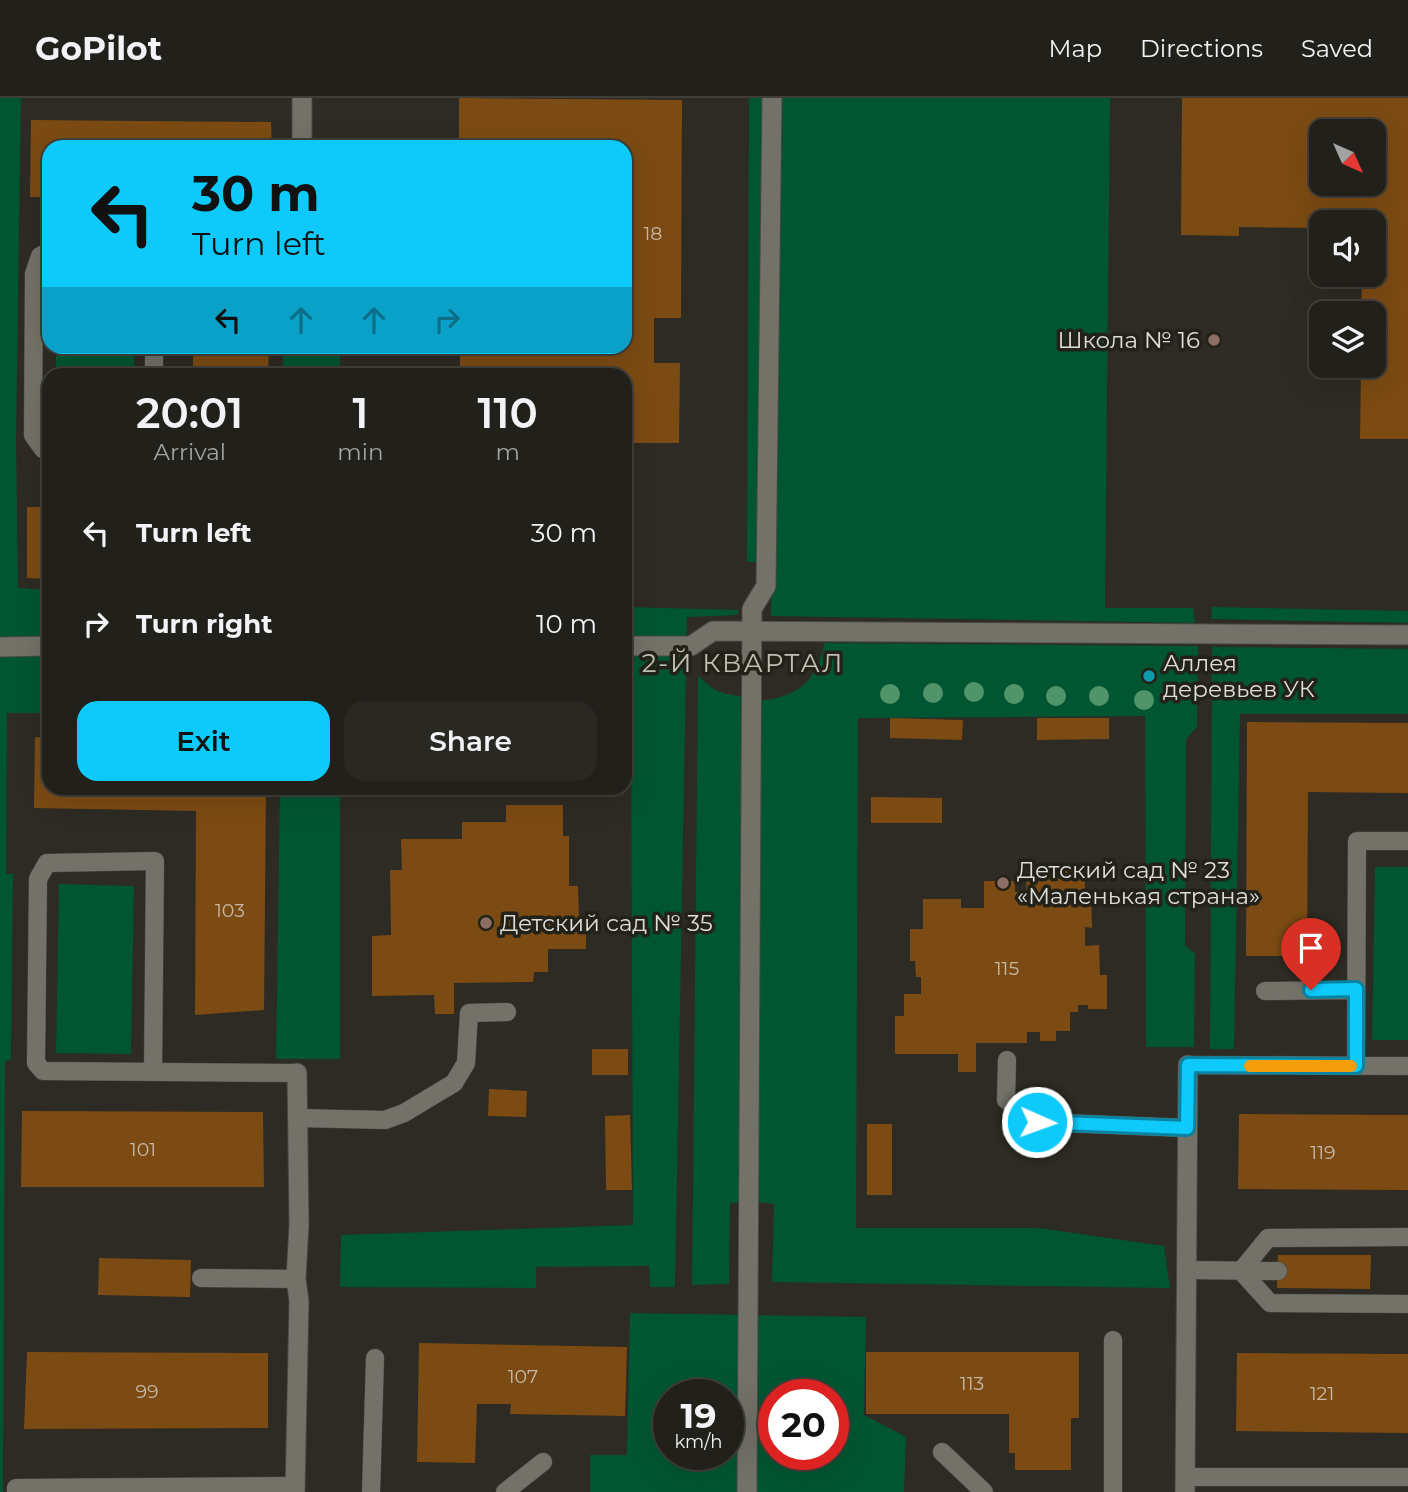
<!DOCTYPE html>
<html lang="en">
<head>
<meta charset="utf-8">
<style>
	body { margin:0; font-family:Montserrat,sans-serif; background:#2a2823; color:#f1f3f6; height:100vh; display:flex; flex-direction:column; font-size:26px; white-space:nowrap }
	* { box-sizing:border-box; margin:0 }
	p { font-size:23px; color:#a2a3a2 }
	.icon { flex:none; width:38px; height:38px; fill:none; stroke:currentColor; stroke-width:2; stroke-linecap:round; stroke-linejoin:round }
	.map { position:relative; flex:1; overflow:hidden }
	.panel { position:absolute; left:42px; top:270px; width:590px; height:427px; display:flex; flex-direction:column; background:#22201a; border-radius:21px; box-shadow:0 7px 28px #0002,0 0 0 2px #3f3e39 }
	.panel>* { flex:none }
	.top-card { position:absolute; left:42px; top:42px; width:590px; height:214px; border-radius:21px; box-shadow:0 7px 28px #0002,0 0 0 2px #3f3e39; background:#0dcafa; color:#111; overflow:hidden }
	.needle { width:46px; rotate:135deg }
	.controls { position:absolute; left:1309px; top:21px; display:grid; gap:14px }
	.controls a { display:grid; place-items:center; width:77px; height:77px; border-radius:14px; background:#22201a; box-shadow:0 7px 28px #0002,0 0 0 2px #3f3e39; font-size:35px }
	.speed { position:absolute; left:653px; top:1281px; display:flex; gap:14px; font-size:35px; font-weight:700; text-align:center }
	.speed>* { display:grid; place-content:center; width:91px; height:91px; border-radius:50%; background:#22201a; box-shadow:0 7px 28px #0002,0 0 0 2px #3f3e39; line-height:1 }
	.speed small { font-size:18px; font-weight:400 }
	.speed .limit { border:10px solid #d22; background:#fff; color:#111 }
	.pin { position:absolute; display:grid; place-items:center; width:60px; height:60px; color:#fff; margin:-72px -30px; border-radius:50% 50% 50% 0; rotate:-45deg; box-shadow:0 0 7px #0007 }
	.pin .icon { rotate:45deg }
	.me { position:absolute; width:77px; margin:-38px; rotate:92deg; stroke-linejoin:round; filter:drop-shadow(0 0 5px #0008) }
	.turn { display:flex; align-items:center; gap:24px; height:147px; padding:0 35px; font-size:32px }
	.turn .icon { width:91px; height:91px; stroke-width:2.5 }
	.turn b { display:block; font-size:49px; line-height:60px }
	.lanes { display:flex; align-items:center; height:66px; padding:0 35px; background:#0003; justify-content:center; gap:35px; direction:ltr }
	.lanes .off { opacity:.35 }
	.eta { display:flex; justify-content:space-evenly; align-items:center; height:119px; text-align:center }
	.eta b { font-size:42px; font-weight:600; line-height:49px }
	.cta { display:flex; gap:14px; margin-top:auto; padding:14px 35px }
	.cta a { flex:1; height:80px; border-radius:21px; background:#0dcafa; color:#111; font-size:28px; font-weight:600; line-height:80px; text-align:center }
	.cta a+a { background:#2a2823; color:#f1f3f6 }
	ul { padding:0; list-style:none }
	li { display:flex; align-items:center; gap:21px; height:91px; padding:0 35px }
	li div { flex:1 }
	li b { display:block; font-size:26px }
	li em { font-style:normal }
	header { display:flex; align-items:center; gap:42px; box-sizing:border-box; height:98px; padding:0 35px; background:#22201a; border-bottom:2px solid #3f3e39 }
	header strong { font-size:33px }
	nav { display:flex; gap:38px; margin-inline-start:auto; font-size:24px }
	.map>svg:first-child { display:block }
	.green { fill:#005632; fill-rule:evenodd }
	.building { fill:#7c4b13; fill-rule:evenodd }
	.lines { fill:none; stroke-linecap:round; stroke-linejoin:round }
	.service-casing { stroke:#494841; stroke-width:19 }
	.pedestrian-casing { stroke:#494841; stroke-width:21 }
	.minor-casing { stroke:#494841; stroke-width:21 }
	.service { stroke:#737268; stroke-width:18 }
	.pedestrian { stroke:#737268; stroke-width:19 }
	.minor { stroke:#737268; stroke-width:19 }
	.tree { fill:#50946a }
	.route-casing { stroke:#0883a2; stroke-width:18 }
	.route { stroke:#0dcafa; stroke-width:12 }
	.slow { stroke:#f59e0b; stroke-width:12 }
	.education-dot { fill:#8d6e63; stroke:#232219; stroke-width:2.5 }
	.culture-dot { fill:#0f9aa8; stroke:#232219; stroke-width:2.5 }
	.labels { text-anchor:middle; stroke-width:7; stroke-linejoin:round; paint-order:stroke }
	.number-label { font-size:19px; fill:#c6b8a7 }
	.poi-label { font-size:23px; fill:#deddd8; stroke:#232219; text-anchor:start }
	.quarter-label { font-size:26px; letter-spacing:2px; fill:#c0bfb4; stroke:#232219 }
</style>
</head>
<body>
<header>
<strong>GoPilot</strong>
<nav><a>Map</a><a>Directions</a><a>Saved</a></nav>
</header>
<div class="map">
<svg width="1408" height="1394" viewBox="0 0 1408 1394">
	<rect width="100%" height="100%" fill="#2d2b23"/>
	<!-- green -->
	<path class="green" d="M0,0H21L16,343L18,490L49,492V615H7L6,776H13L11,962L5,963L3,1394H0Z
		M749,0H763L758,464H747Z
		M777,0H1110L1105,510H1193L1195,525L771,518Z
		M56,249H134V276H56Z
		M283,249H340V276H283Z
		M625,509L739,512L737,517L687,519L675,1189H650L649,1168L536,1169V1190L340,1189L341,1137L633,1127L631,617L625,616Z
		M1212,509L1408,513V525L1211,521Z
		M825,545L1198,548L1197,629L1186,641L1185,847L1195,856L1194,949H1146L1145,618L858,620L856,1130H1039L1164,1148L1170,1190L772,1184L774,1106L758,1104L761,603C801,597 815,584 825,545Z
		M1212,549L1408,551V616H1240L1234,951H1210Z
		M698,577C714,595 723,596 747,599L743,1104L730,1105L729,1186L692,1187Z
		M280,690H340V961H276Z
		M1375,769H1408V942H1372Z
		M59,786L134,788L131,956L56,955Z
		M630,1215L866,1219L864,1317L906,1339L904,1394H590V1357H627ZM668,1297H728V1356H668ZM774,1297H833V1356H774Z"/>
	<!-- building -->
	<path class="building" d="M459,0L682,2L681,220H654V265H680L679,345H625V276H460V248H625V49H459Z
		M1182,0H1408V341H1360L1361,268H1374V215H1361L1362,177H1374V124H1321V130L1239,129V138L1181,137ZM1321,33H1374V86H1321Z
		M31,22L271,24L272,49H49V99H30Z
		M193,248H269L268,276H193Z
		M27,409H49V481L27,480Z
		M625,619H631V643H625Z
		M890,620L963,622L962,642L890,640Z
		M1037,620H1109V641L1037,642Z
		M1247,624L1408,625V695L1308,694L1307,858H1246Z
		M35,639L49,640V690H266L264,912L195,917L196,713L34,710Z
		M362,690H401V699L362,698Z
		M871,699L942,700V725H871Z
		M506,707H563V738H569V788H578L579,820H586V851H548V874H534L533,884L454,885V916H435L434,897L372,898V838L391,837L390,772H402L401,741H462V724H506Z
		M1027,767H1085V797H1091L1092,830L1085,829V848L1099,847L1100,877H1107V911H1088V907H1078V914H1070V933H1056V943H1040V934H1027V945H976V974H958V956H895V918H904V896H921V879H916L915,863H910V831H923V801H961V810H984V783H1015V794L1026,795Z
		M592,951H628V977H592Z
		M489,991L527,993L526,1019L488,1018Z
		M22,1013L263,1014L264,1089H21Z
		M1239,1016L1408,1017V1092L1238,1091Z
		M630,1017L632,1092H606L605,1018Z
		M867,1026H892V1097H867Z
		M1278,1157H1371L1370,1191L1277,1190Z
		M99,1160L191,1162L190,1199L98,1197Z
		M419,1245L627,1249L625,1318L510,1316L511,1306H477L475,1365L417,1364Z
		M27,1254L268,1255V1330L24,1331Z
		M866,1254H1079V1320H1071V1372H1015V1355H1009V1316H866Z
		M1237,1255L1408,1256V1335L1236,1333Z"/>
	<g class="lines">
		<!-- service casing -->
		<g class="service-casing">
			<path id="service" d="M49,153L40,158L34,176L33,337L43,351H49
				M154,248V276
				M1265,893L1356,892
				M1007,962L1006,1002L1037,1024L1187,1030
				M1188,967L1408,968
				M1356,968L1357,743H1408
				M153,974L155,763L47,765L38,781L36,965L43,973L297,975
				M297,1020L385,1022L404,1015L454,985L466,965L469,915L507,914
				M1408,1139L1268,1140L1241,1173L1270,1205L1408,1206
				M1187,1172L1278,1173
				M201,1180L296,1181
				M942,1354L984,1394
				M1185,1379H1408
				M16,1394V1390L295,1388
				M371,1394L375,1260
				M505,1394L543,1364
				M1113,1394V1242"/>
		</g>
		<!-- pedestrian casing -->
		<g class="pedestrian-casing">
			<path id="pedestrian" d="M625,548H691L713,533L1408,537
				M0,549L49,548
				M747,1394L752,511L766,488L772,0"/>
		</g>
		<!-- minor casing -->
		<g class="minor-casing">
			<path id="minor" d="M302,49V0
				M295,1394L299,1203L296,1181L299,1127L297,975
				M1185,1394L1188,967"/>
		</g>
		<!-- service -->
		<use href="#service" class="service"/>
		<!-- pedestrian -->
		<use href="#pedestrian" class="pedestrian"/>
		<!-- minor -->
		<use href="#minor" class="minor"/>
	</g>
	<!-- trees -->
	<g class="tree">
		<circle cx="974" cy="594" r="10"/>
		<circle cx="933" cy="595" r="10"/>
		<circle cx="890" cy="596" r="10"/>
		<circle cx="1014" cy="596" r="10"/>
		<circle cx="1056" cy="598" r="10"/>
		<circle cx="1099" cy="598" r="10"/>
		<circle cx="1144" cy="602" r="10"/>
	</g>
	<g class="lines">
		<!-- route casing -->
		<g class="route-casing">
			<path id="route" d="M1037,1024L1187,1030L1188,967L1356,968V891L1311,892"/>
		</g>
		<!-- route -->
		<use href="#route" class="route"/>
		<!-- slow -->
		<path class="slow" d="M1250,968H1351"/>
	</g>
	<!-- markers -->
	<g class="education-dot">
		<circle cx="1214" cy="242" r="7"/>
		<circle cx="1003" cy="785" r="7"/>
		<circle cx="486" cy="825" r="7"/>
	</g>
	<circle class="culture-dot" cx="1149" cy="578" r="7"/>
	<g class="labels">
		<!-- number labels -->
		<g class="number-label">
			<text x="653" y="142">18</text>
			<text x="230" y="819">103</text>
			<text x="1007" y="877">115</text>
			<text x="143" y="1058">101</text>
			<text x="1323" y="1061">119</text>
			<text x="523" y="1285">107</text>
			<text x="972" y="1292">113</text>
			<text x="147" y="1300">99</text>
			<text x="1322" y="1302">121</text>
		</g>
		<!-- poi labels -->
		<g class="poi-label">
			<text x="1200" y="250" text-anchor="end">Школа № 16</text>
			<text x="1163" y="573">Аллея<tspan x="1163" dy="26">деревьев УК</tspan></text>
			<text x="1017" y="780">Детский сад № 23<tspan x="1017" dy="26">«Маленькая страна»</tspan></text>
			<text x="500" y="833">Детский сад № 35</text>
		</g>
		<!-- quarter labels -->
		<g class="quarter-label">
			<text x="743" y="574">2-Й КВАРТАЛ</text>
		</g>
	</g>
</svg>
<div class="controls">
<a><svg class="needle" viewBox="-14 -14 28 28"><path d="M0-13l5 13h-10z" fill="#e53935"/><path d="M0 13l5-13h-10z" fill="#a2a3a2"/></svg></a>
<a><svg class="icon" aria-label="sound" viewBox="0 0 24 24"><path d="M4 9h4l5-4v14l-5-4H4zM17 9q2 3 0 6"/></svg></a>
<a><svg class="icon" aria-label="layers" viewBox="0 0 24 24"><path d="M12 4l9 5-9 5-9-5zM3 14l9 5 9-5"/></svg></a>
</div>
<div class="speed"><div>19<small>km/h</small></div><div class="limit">20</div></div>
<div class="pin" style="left:1311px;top:892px;background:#d93025"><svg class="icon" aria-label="arrive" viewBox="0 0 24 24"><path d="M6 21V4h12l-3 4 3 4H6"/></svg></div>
<svg class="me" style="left:1037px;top:1024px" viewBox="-20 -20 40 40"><circle r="17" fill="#0dcafa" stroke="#fff" stroke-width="3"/><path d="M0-11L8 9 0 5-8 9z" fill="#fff"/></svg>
<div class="top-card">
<div class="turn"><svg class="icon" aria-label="left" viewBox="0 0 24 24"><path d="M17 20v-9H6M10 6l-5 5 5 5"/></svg><div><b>30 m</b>Turn left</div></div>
<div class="lanes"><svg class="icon" aria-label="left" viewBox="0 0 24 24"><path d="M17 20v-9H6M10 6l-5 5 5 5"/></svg><svg class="icon off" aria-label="ahead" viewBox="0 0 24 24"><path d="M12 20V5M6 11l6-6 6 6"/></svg><svg class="icon off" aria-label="ahead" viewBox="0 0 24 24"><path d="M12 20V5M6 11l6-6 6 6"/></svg><svg class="icon off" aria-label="right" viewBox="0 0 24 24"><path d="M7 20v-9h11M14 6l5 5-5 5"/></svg></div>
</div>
<section class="panel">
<div class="eta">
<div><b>20:01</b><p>Arrival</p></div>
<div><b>1</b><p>min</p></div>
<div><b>110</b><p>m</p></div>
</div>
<ul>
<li><svg class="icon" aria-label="left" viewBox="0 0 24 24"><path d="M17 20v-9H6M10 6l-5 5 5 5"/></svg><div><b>Turn left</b></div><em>30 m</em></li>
<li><svg class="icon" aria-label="right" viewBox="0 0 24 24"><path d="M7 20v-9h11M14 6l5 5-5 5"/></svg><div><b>Turn right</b></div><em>10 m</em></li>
</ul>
<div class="cta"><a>Exit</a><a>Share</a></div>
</section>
</div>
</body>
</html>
